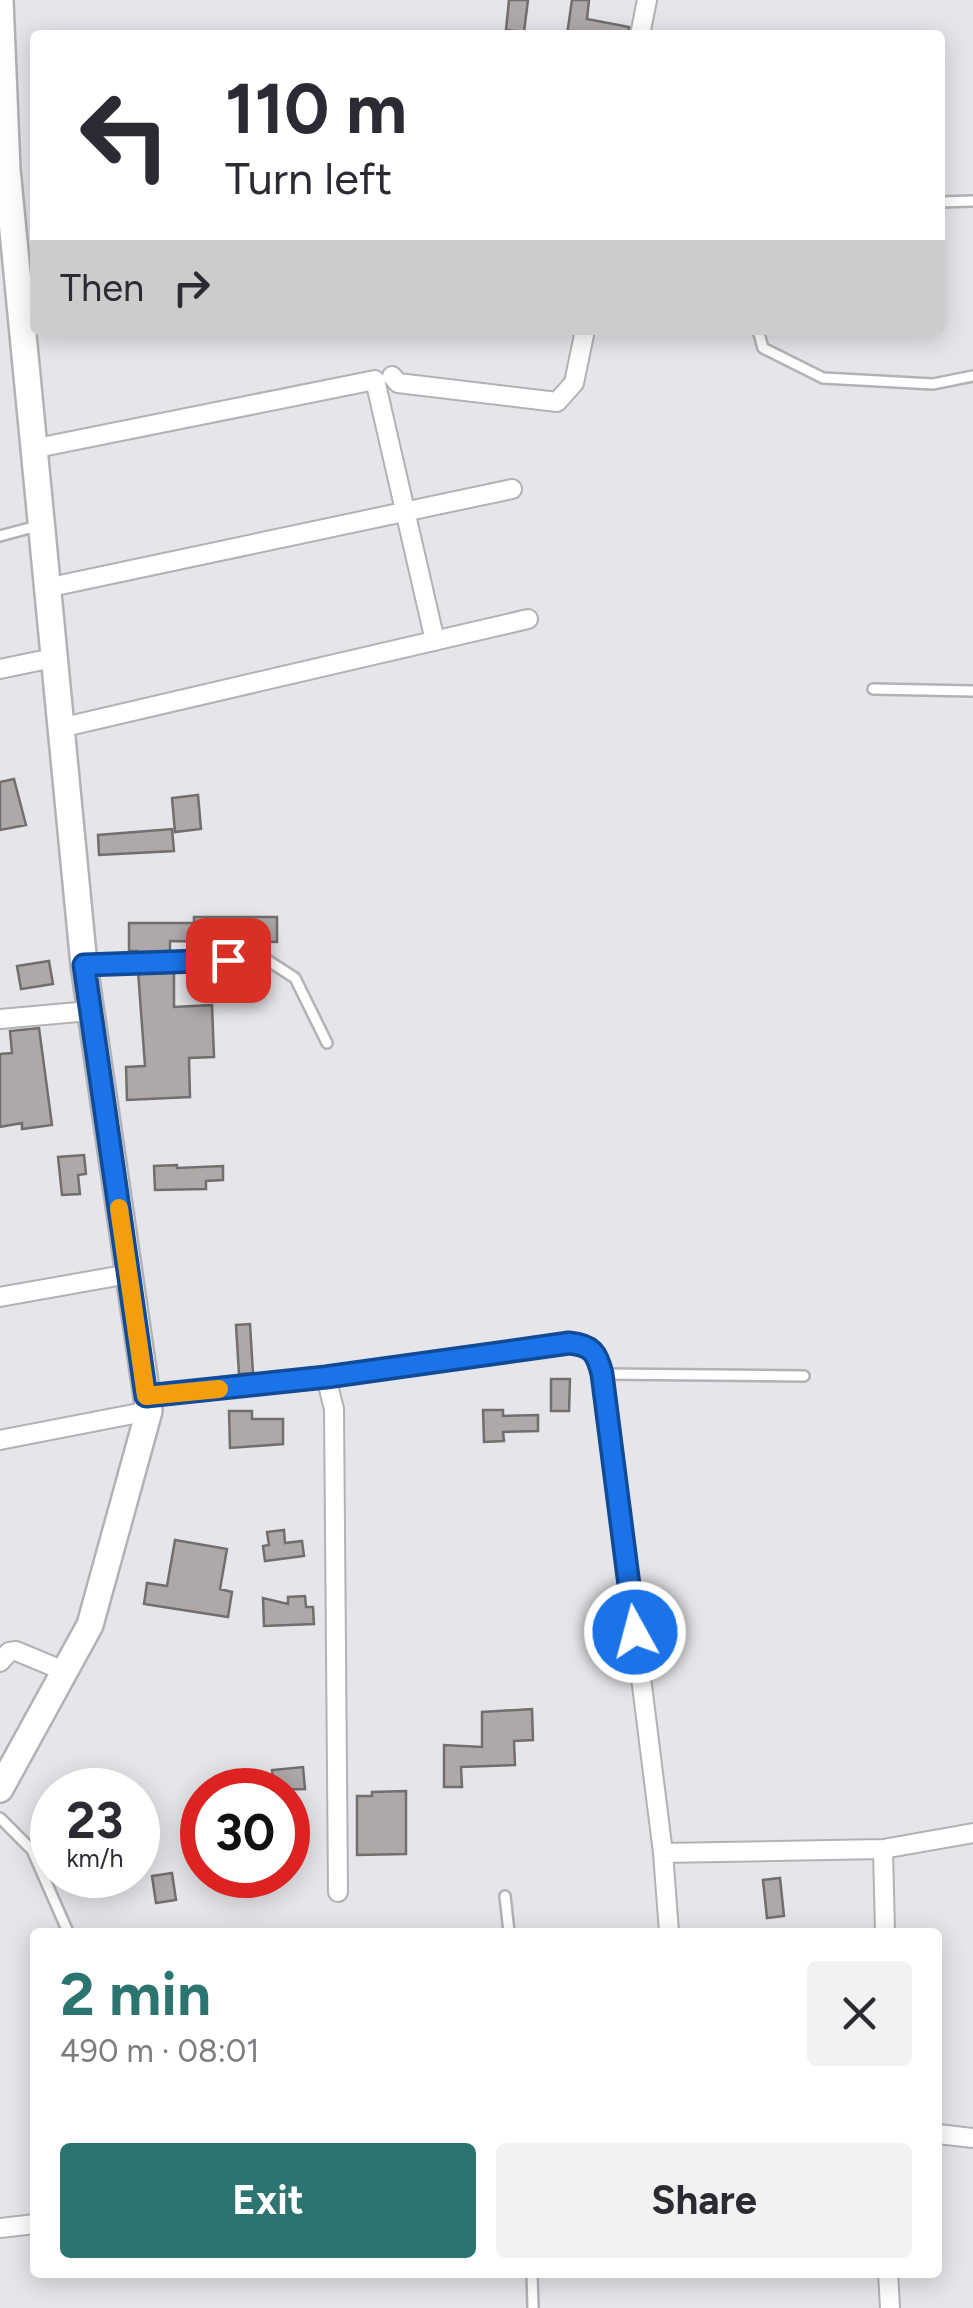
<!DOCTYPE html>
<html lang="en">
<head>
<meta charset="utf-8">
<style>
	body { margin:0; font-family:Figtree,sans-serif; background:#f2f2f3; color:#2b2b33; height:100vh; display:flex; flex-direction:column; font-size:38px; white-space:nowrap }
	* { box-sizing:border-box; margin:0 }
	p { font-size:32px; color:#7c7c81 }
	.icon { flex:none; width:55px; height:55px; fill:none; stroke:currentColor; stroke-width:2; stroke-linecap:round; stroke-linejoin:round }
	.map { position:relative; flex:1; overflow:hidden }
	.sheet { position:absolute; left:30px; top:1928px; width:912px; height:350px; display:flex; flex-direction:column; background:#fff; border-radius:10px; box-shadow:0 5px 25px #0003 }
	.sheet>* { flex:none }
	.banner { position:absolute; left:30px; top:30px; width:915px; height:305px; border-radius:10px; box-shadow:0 5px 25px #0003; background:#fff; color:#2b2b33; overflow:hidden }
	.speed { position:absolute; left:30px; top:1768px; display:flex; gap:20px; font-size:50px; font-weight:700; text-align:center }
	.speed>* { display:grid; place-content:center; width:130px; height:130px; border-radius:50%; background:#fff; box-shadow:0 5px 25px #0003; line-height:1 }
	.speed small { font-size:25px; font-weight:400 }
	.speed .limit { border:15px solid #d22; background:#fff; color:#111 }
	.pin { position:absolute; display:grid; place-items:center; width:85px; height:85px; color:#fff; margin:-42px; border-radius:20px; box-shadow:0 5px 15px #0006 }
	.me { position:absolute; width:110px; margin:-55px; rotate:353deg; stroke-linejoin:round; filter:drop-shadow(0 0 8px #0008) }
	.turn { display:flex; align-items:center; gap:35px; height:210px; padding:0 30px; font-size:45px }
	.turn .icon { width:130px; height:130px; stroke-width:2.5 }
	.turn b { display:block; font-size:70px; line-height:85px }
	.then { display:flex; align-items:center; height:95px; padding:0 30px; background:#0003; gap:20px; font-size:38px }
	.round { display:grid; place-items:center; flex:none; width:105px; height:105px; border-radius:10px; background:#f2f2f3 }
	.headline { display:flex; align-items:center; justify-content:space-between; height:170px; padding:0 30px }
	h1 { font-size:60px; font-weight:700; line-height:75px; color:#2b7470 }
	.action { display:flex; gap:20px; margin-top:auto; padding:20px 30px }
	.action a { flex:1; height:115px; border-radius:10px; background:#2b7470; color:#fff; font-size:40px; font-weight:700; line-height:115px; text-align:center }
	.action a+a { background:#f2f2f3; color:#2b2b33 }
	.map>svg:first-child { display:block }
	.building { fill:#aea9a8; stroke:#726e6d; stroke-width:2.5 }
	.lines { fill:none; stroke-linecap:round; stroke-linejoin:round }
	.lane-casing { stroke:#b1b2b6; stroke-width:14 }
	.street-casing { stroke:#b1b2b6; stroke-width:22 }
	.secondary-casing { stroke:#b1b2b6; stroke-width:30 }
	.lane { stroke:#fff; stroke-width:9 }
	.street { stroke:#fff; stroke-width:18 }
	.secondary { stroke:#fff; stroke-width:25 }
	.route-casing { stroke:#114b97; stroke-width:25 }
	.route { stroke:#1a73e8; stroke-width:18 }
	.slow { stroke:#f59e0b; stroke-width:18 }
</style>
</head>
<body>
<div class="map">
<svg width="973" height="2308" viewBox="0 0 973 2308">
	<rect width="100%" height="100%" fill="#e6e6ea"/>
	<!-- building -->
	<path class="building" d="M509,0H528L524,32L506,30Z
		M572,0H589L587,19L629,27L628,35H567Z
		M14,779L26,825L0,830V782Z
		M198,795L201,829L175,832L172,798Z
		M172,829L174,851L99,855L98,835Z
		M194,917H277V942L170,941V954L138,955V951H129V923H194Z
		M49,961L53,984L21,989L17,966Z
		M170,970L174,972V1007L212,1005L214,1057L189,1058L190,1097L127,1100L126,1067L145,1066L138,971Z
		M39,1028L52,1125L22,1129V1123L0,1127V1054L12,1053L10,1031Z
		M84,1155L86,1174L78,1175L80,1194L62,1195L58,1157Z
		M177,1165V1168L223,1166V1180L206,1181V1189L155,1190L154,1166Z
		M250,1324L253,1373L239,1374L236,1325Z
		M551,1379H570L569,1411H551Z
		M483,1410H503V1416L538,1415V1431L503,1432L504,1441L484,1442Z
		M229,1411H252V1419H283V1444L230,1448Z
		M284,1530L285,1543L302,1541L304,1556L265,1561L263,1546L269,1545L267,1532Z
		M175,1540L227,1549L220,1589L232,1592L228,1617L144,1604L147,1583L167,1586Z
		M305,1596L306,1607H313L314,1624L264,1626L263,1598L288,1604V1597Z
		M532,1709L533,1740L514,1741L515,1765L461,1767L462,1787H444V1745L482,1747V1712Z
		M303,1767L305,1789L274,1790L272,1770Z
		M406,1791V1854L357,1855V1796H372V1792Z
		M172,1873L176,1900L156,1903L152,1876Z
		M780,1878L784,1916L767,1918L763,1880Z"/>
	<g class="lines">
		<!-- lane casing -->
		<g class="lane-casing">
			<path id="lane" d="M940,202L973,201
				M758,330L763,348L823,378L933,384L973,376
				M0,536L37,526
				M873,689L973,691
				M86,965L264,958L295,978L327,1043
				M603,1374L804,1376
				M0,1818L32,1850L68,1932
				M505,1896L509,1932
				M532,2272L533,2308"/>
		</g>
		<!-- street casing -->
		<g class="street-casing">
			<path id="street" d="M640,35L647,0
				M392,376L398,383L557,402L574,383L585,330
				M32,449L375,380L435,641
				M46,588L512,489
				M0,669L53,658
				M60,728L528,619
				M0,1019L89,1011
				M0,1297L129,1274
				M326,1377L334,1409L338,1892
				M146,1397L326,1377L569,1343C592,1345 597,1353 603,1374L663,1853L669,1932
				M0,1440L149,1411
				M0,1662L9,1652L16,1651L64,1671
				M883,1849L885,1932
				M663,1853L883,1849L973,1833
				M938,2134L973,2138
				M0,2228L35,2224
				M888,2272L890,2308"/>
		</g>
		<!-- secondary casing -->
		<g class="secondary-casing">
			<path id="secondary" d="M0,1789L90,1625L149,1411L84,965L7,169L0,0"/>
		</g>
		<!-- lane -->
		<use href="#lane" class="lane"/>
		<!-- street -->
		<use href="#street" class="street"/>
		<!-- secondary -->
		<use href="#secondary" class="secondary"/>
	</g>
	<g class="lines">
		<!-- route casing -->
		<g class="route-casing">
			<path id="route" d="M228,960L84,965L146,1396L326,1377L569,1343C592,1345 597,1353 602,1374L635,1632"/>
		</g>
		<!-- route -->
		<use href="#route" class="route"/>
		<!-- slow -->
		<path class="slow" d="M119,1208L146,1396L219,1389"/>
	</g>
</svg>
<div class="speed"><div>23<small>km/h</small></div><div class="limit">30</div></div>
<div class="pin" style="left:228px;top:960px;background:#d93025"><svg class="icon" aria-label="arrive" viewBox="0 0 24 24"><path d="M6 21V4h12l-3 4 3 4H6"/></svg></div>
<svg class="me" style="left:635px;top:1632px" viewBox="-20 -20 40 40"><circle r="17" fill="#1a73e8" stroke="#fff" stroke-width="3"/><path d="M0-11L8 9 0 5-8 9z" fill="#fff"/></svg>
<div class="banner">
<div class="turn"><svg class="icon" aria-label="left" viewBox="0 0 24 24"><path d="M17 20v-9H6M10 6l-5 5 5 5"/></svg><div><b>110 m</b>Turn left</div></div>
<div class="then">Then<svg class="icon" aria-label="right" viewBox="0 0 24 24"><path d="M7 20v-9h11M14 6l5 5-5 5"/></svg></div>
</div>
<section class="sheet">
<div class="headline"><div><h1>2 min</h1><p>490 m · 08:01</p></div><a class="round"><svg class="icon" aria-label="close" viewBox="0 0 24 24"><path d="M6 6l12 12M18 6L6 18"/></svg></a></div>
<div class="action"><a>Exit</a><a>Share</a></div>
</section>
</div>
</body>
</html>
